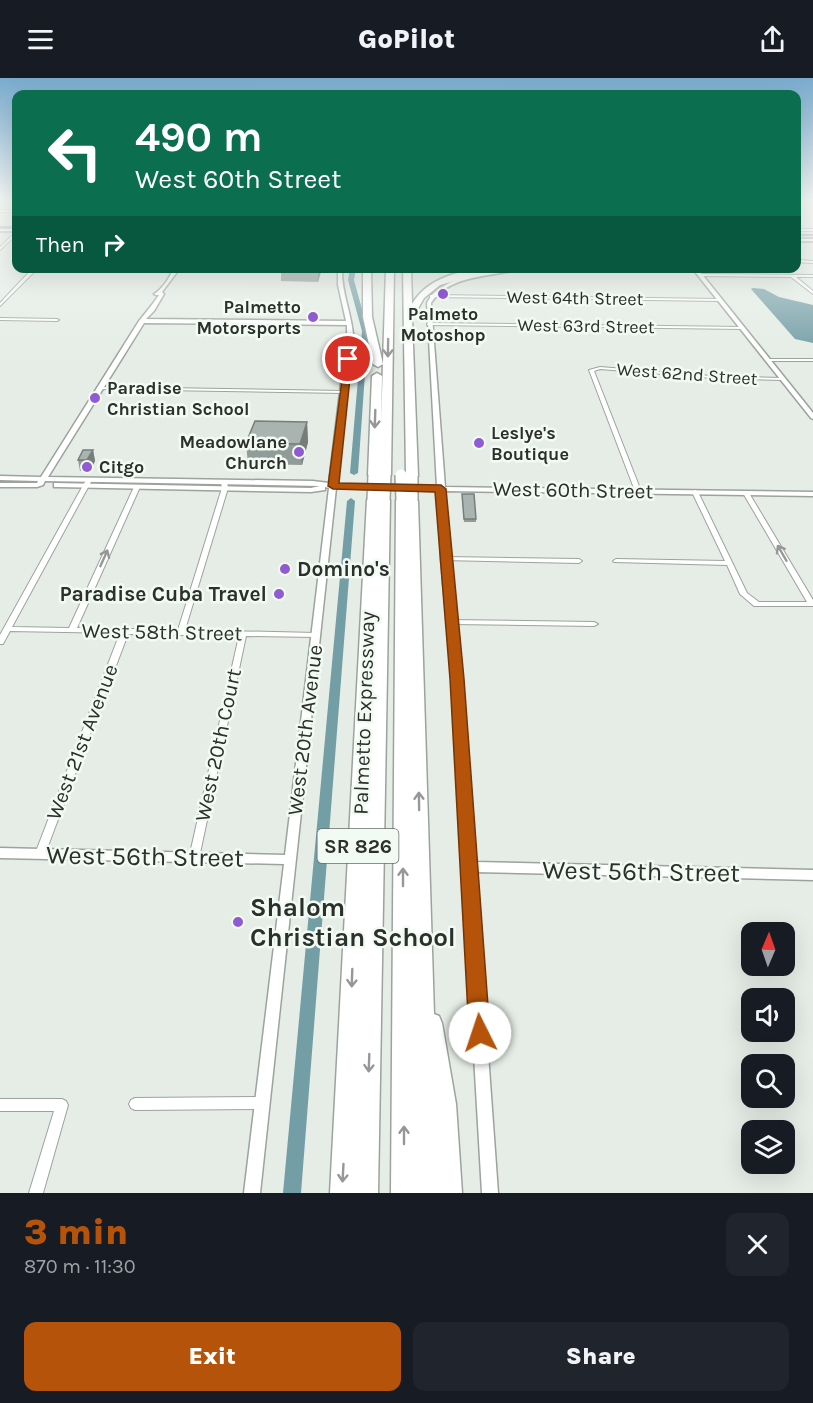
<!DOCTYPE html>
<html lang="en">
<head>
<meta charset="utf-8">
<style>
	body { margin:0; font-family:Karla,sans-serif; background:#20242c; color:#f1f3f6; height:100vh; display:flex; flex-direction:column; font-size:22px; white-space:nowrap }
	* { box-sizing:border-box; margin:0 }
	p { font-size:20px; color:#9ea1a6 }
	.icon { flex:none; width:33px; height:33px; fill:none; stroke:currentColor; stroke-width:2; stroke-linecap:round; stroke-linejoin:round }
	.map { position:relative; height:1115px; overflow:hidden }
	.side { display:flex; flex-direction:column; background:#171b24; flex:1 }
	.side>* { flex:none }
	.guide { position:absolute; left:12px; top:12px; width:789px; height:183px; border-radius:12px; box-shadow:0 6px 24px #0002; background:#0b6e4f; color:#fff; overflow:hidden }
	.needle { width:39px; rotate:2deg }
	.buttons { position:absolute; left:741px; top:844px; display:grid; gap:12px }
	.buttons a { display:grid; place-items:center; width:54px; height:54px; border-radius:12px; background:#171b24; box-shadow:0 6px 24px #0002; font-size:30px }
	.pin { position:absolute; display:grid; place-items:center; width:51px; height:51px; color:#fff; margin:-26px; border:3px solid #fff; border-radius:50%; box-shadow:0 2px 6px #0007 }
	.me { position:absolute; width:66px; margin:-33px; rotate:356deg; stroke-linejoin:round; filter:drop-shadow(0 0 4px #0008) }
	.turn { display:flex; align-items:center; gap:21px; height:126px; padding:0 24px; font-size:27px }
	.turn .icon { width:78px; height:78px; stroke-width:2.5 }
	.turn b { display:block; font-size:42px; line-height:51px }
	.then { display:flex; align-items:center; height:57px; padding:0 24px; background:#0003; gap:12px; font-size:22px }
	.round { display:grid; place-items:center; flex:none; width:63px; height:63px; border-radius:12px; background:#20242c }
	.summary { display:flex; align-items:center; justify-content:space-between; height:102px; padding:0 24px }
	h1 { font-size:36px; font-weight:800; line-height:45px; color:#b45309 }
	.button { display:flex; gap:12px; margin-top:auto; padding:12px 24px }
	.button a { flex:1; height:69px; border-radius:12px; background:#b45309; color:#fff; font-size:24px; font-weight:800; line-height:69px; text-align:center }
	.button a+a { background:#20242c; color:#f1f3f6 }
	header { display:flex; justify-content:space-between; align-items:center; height:78px; padding:0 24px; background:#171b24; font-size:27px; font-weight:800 }
	.map>svg:first-child { display:block }
	.water { fill:#749ea6 }
	.lines { fill:none; stroke-linecap:round; stroke-linejoin:round }
	.canal { fill:#749ea6; fill-rule:evenodd }
	.minor-casing { stroke:#9ca39d; stroke-width:2 }
	.tertiary-casing { stroke:#9ca39d; stroke-width:3 }
	.secondary-casing { stroke:#9ca39d; stroke-width:4 }
	.motorway-casing { stroke:#9ca39d; stroke-width:3 }
	.minor { fill:#fff; fill-rule:evenodd }
	.tertiary { fill:#fff; fill-rule:evenodd }
	.secondary { fill:#fff; fill-rule:evenodd }
	.motorway { fill:#fff; fill-rule:evenodd }
	.motorway-bridge-casing { stroke:#9ca39d; stroke-width:14; stroke-linecap:butt }
	.motorway-bridge { stroke:#fff; stroke-width:11 }
	.wall { fill:#919b98 }
	.shaded-wall { fill:#767e7c }
	.building { fill:#a9b4b1; stroke:#767e7c; stroke-width:1.5 }
	.oneway { stroke:#969796 }
	.route { fill:#b45309; stroke:#753606; stroke-width:1.5 }
	.poi-dot { fill:#905ad2; stroke:#f2fbf3; stroke-width:2 }
	.labels { text-anchor:middle; stroke-width:5; stroke-linejoin:round; paint-order:stroke }
	.far-street-label { font-size:18px; fill:#2c2f2c; stroke:#f2fbf3 }
	.far-poi-label { font-size:18px; font-weight:bold; fill:#2c2f2c; stroke:#f2fbf3; text-anchor:start }
	.shield { fill:#f2fbf3; stroke:#676c68; stroke-width:1.5 }
	.shield-label { font-size:20px; font-weight:bold; fill:#2c2f2c }
	.street-label { font-size:21px; fill:#2c2f2c; stroke:#f2fbf3 }
	.poi-label { font-size:21px; font-weight:bold; fill:#2c2f2c; stroke:#f2fbf3; text-anchor:start }
	.near-street-label { font-size:26px; fill:#2c2f2c; stroke:#f2fbf3 }
	.near-poi-label { font-size:26px; font-weight:bold; fill:#2c2f2c; stroke:#f2fbf3; text-anchor:start }
</style>
</head>
<body>
<header><svg class="icon" aria-label="menu" viewBox="0 0 24 24"><path d="M4 6h16M4 12h16M4 18h16"/></svg>GoPilot<svg class="icon" aria-label="share" viewBox="0 0 24 24"><path d="M12 15V3M7 8l5-5 5 5M5 13v7h14v-7"/></svg></header>
<div class="map">
<svg width="813" height="1115" viewBox="0 0 813 1115">
	<rect width="100%" height="100%" fill="#e5ede6"/>
	<!-- water -->
	<path class="water" d="M753,210L764,211L779,219L813,227V265L795,261L751,211Z"/>
	<g class="lines">
		<!-- canal -->
		<path class="canal" d="M0,148H16V150H0Z
			M796,156H813V158H796Z
			M350,190H356L354,202L368,253L358,395L354,397L350,395L362,253L348,202Z
			M351,420L355,423L301,1115H283L347,423Z"/>
		<!-- minor casing -->
		<g class="minor-casing">
			<path id="minor" d="M0,132H16V134H0Z
				M796,151H813V153H796Z
				M15,155H16V157L0,172V169Z
				M796,182L813,183V185L796,184Z
				M33,190H38L0,228V225Z
				M699,196L813,197V199H796L813,213V216L791,199L698,198Z
				M431,217L719,221L721,222L719,223L430,219V217Z
				M0,240L57,241L59,242L57,243L0,242Z
				M429,245L743,249L745,250L743,251L427,247V246Z
				M766,281H813V283H768L766,282Z
				M600,289L712,298L783,300L785,301L783,302L712,300L600,291L594,293L641,413L638,415L635,413L589,292Z
				M97,309L344,313L346,314L344,315L99,311H97Z
				M89,400L92,402L12,549L69,550L134,409L137,407L140,409L77,550L178,552L222,410L221,404L224,402L227,404L228,410L185,552L316,555L320,557L316,559L246,558L199,780L197,783L194,784L191,783L189,780L239,558L128,556L45,776L43,779L40,780L37,779L35,776L120,555L10,553L3,566H0V557L86,402Z
				M695,412L698,414L747,515L759,524H807L743,415L746,413L749,415L813,522V528H754L740,516L727,487L614,484L613,483L616,481L725,483L692,414Z
				M445,479L579,481L582,483L579,485L443,482L442,481L443,480Z
				M448,542L594,544L598,546L594,548L451,546H448L447,544Z
				M262,1019L266,1021L268,1025L266,1029L262,1031L135,1032L131,1030L129,1026L131,1022L135,1020Z
				M0,1021H62L66,1023L68,1027L43,1115H29L54,1033H0Z"/>
		</g>
		<!-- tertiary casing -->
		<g class="tertiary-casing">
			<path id="tertiary" d="M338,190H342C341,213 351,234 353,256L336,406L437,409L427,225C429,221 431,217 435,214C455,197 500,190 526,190C496,199 450,195 431,225L445,409L813,414V418L445,413L449,481L462,601L475,784L813,792V802L475,794L498,1115H482L452,601L441,481L438,413L336,410L260,1115H244L284,786L0,780V770L285,777L329,410L325,409V412L311,414L57,409H54V405L311,410L320,408L45,403L43,407L37,409H0V405H37L38,403L0,402V398L41,399L139,243C146,234 153,226 159,217H156L154,216C161,212 168,202 172,194L171,192L177,194L162,214L164,216L154,233L146,241L346,243L338,207ZM144,245L347,247V256L329,405L313,403L48,399Z
				M692,190H697L813,335V341L811,340Z"/>
		</g>
		<!-- secondary casing -->
		<g class="secondary-casing">
			<path id="secondary" d="M0,151H16V153H0Z
				M796,161H813V163H796Z"/>
		</g>
		<!-- motorway casing -->
		<g class="motorway-casing">
			<path id="motorway" d="M363,190H371L372,239L383,286L378,289L373,286L363,239Z
				M386,190H394L391,397L385,401L380,398L374,401L368,397L372,298L377,295L382,298L381,348Z
				M403,190H411L412,226C430,196 470,190 501,190L440,207L424,220L412,241L418,398L412,402L406,398Z
				M373,418L378,421L384,418L390,422L378,1115H330L367,422Z
				M402,418L416,420L418,423L434,936L439,938L442,945L456,1026L462,1115H391L396,422Z"/>
		</g>
		<!-- minor -->
		<use href="#minor" class="minor"/>
		<!-- tertiary -->
		<use href="#tertiary" class="tertiary"/>
		<!-- secondary -->
		<use href="#secondary" class="secondary"/>
		<!-- motorway -->
		<use href="#motorway" class="motorway"/>
		<!-- motorway-bridge casing -->
		<g class="motorway-bridge-casing">
			<path id="motorway-bridge" d="M401,397L402,422
				M412,398V423
				M373,422L374,397
				M384,422L385,397"/>
		</g>
		<!-- motorway-bridge -->
		<use href="#motorway-bridge" class="motorway-bridge"/>
	</g>
	<!-- wall -->
	<path class="wall" d="M282,190H322L318,204L281,203V194Z
		M307,344L308,364L302,387L248,386L246,365Z
		M93,372L95,383L90,393H80L78,382Z
		M462,416L476,441V444H464Z"/>
	<!-- shaded-wall -->
	<path class="shaded-wall" d="M319,190H322L318,204V194Z
		M307,344L308,364L302,387L300,366Z
		M93,372L95,383L90,393L87,382Z"/>
	<!-- building -->
	<path class="building" d="M282,190H319L318,194H281Z
		M255,343L307,344L300,366L246,365Z
		M83,372H93L87,382H78Z
		M462,416H474L476,441H464Z"/>
	<!-- one-way arrows -->
	<defs><path id="oneway-shaft" d="M-6 0H5M1.5-3L5.5 0L1.5 3" fill="none" stroke-width="1.6" stroke-linecap="round" stroke-linejoin="round" transform="scale(1.5)"/></defs>
	<g class="oneway">
		<use href="#oneway-shaft" transform="translate(388 270) rotate(91)"/>
		<use href="#oneway-shaft" transform="translate(375 341) rotate(92)"/>
		<use href="#oneway-shaft" transform="translate(782 475) rotate(-120)"/>
		<use href="#oneway-shaft" transform="translate(104 480) rotate(-66)"/>
		<use href="#oneway-shaft" transform="translate(419 723) rotate(-91)"/>
		<use href="#oneway-shaft" transform="translate(403 799) rotate(-90)"/>
		<use href="#oneway-shaft" transform="translate(352 900) rotate(92)"/>
		<use href="#oneway-shaft" transform="translate(369 985) rotate(92)"/>
		<use href="#oneway-shaft" transform="translate(404 1057) rotate(-90)"/>
		<use href="#oneway-shaft" transform="translate(343 1095) rotate(93)"/>
	</g>
	<!-- sky -->
	<linearGradient id="sky" x2="0" y2="1"><stop stop-color="#79abce"/><stop offset="0.44" stop-color="#f3f7f4"/><stop offset="1" stop-color="#f3f7f4" stop-opacity="0"/></linearGradient>
	<rect width="813" height="279" fill="url(#sky)"/>
	<!-- route -->
	<path class="route" d="M345,279L352,281L339,405L441,407L446,411L464,601L490,955L487,962L480,965L472,962L469,955L450,601L435,414L333,411L328,408Z"/>
	<!-- markers -->
	<g class="poi-dot">
		<circle cx="443" cy="216" r="6"/>
		<circle cx="313" cy="239" r="6"/>
		<circle cx="95" cy="320" r="6"/>
		<circle cx="479" cy="365" r="6"/>
		<circle cx="299" cy="374" r="6"/>
		<circle cx="87" cy="389" r="6"/>
		<circle cx="285" cy="491" r="6"/>
		<circle cx="279" cy="516" r="6"/>
		<circle cx="238" cy="844" r="6"/>
	</g>
	<g class="labels">
		<!-- far-street labels -->
		<g class="far-street-label">
			<text transform="translate(575 220) rotate(1)" y="6">West 64th Street</text>
			<text transform="translate(586 248) rotate(1)" y="6">West 63rd Street</text>
			<text transform="translate(687 296) rotate(4)" y="6">West 62nd Street</text>
		</g>
		<!-- far-poi labels -->
		<g class="far-poi-label">
			<text x="301" y="235" text-anchor="end">Palmetto<tspan x="301" dy="21">Motorsports</tspan></text>
			<text x="443" y="242" text-anchor="middle">Palmeto<tspan x="443" dy="21">Motoshop</tspan></text>
			<text x="107" y="316">Paradise<tspan x="107" dy="21">Christian School</tspan></text>
			<text x="491" y="361">Leslye's<tspan x="491" dy="21">Boutique</tspan></text>
			<text x="287" y="370" text-anchor="end">Meadowlane<tspan x="287" dy="21">Church</tspan></text>
			<text x="99" y="395">Citgo</text>
		</g>
		<!-- shield labels -->
		<rect class="shield" x="317.5" y="751" width="81" height="34" rx="4.5"/>
		<g class="shield-label">
			<text x="358" y="775">SR 826</text>
		</g>
		<!-- street labels -->
		<g class="street-label">
			<text transform="translate(573 412) rotate(1)" y="7">West 60th Street</text>
			<text transform="translate(162 554) rotate(1)" y="7">West 58th Street</text>
			<text transform="translate(364 635) rotate(-88)" y="7">Palmetto Expressway</text>
			<text transform="translate(305 652) rotate(-83)" y="7">West 20th Avenue</text>
			<text transform="translate(82 664) rotate(-69)" y="7">West 21st Avenue</text>
			<text transform="translate(218 667) rotate(-78)" y="7">West 20th Court</text>
		</g>
		<!-- poi labels -->
		<g class="poi-label">
			<text x="297" y="498">Domino's</text>
			<text x="267" y="523" text-anchor="end">Paradise Cuba Travel</text>
		</g>
		<!-- near-street labels -->
		<g class="near-street-label">
			<text transform="translate(145 778) rotate(1)" y="9">West 56th Street</text>
			<text transform="translate(641 793) rotate(1)" y="9">West 56th Street</text>
		</g>
		<!-- near-poi labels -->
		<g class="near-poi-label">
			<text x="250" y="838">Shalom<tspan x="250" dy="30">Christian School</tspan></text>
		</g>
	</g>
</svg>
<div class="buttons">
<a><svg class="needle" viewBox="-14 -14 28 28"><path d="M0-13l5 13h-10z" fill="#e53935"/><path d="M0 13l5-13h-10z" fill="#9ea1a6"/></svg></a>
<a><svg class="icon" aria-label="sound" viewBox="0 0 24 24"><path d="M4 9h4l5-4v14l-5-4H4zM17 9q2 3 0 6"/></svg></a>
<a><svg class="icon" aria-label="search" viewBox="0 0 24 24"><circle cx="10" cy="10" r="6"/><path d="M15 15l6 6"/></svg></a>
<a><svg class="icon" aria-label="layers" viewBox="0 0 24 24"><path d="M12 4l9 5-9 5-9-5zM3 14l9 5 9-5"/></svg></a>
</div>
<div class="pin" style="left:348px;top:281px;background:#d93025"><svg class="icon" aria-label="arrive" viewBox="0 0 24 24"><path d="M6 21V4h12l-3 4 3 4H6"/></svg></div>
<svg class="me" style="left:480px;top:955px" viewBox="-20 -20 40 40"><circle r="19" fill="#fff"/><path d="M0-13L10 11 0 6-10 11z" fill="#b45309"/></svg>
<div class="guide">
<div class="turn"><svg class="icon" aria-label="left" viewBox="0 0 24 24"><path d="M17 20v-9H6M10 6l-5 5 5 5"/></svg><div><b>490 m</b>West 60th Street</div></div>
<div class="then">Then<svg class="icon" aria-label="right" viewBox="0 0 24 24"><path d="M7 20v-9h11M14 6l5 5-5 5"/></svg></div>
</div>
</div>
<section class="side">
<div class="summary"><div><h1>3 min</h1><p>870 m · 11:30</p></div><a class="round"><svg class="icon" aria-label="close" viewBox="0 0 24 24"><path d="M6 6l12 12M18 6L6 18"/></svg></a></div>
<div class="button"><a>Exit</a><a>Share</a></div>
</section>
</body>
</html>
